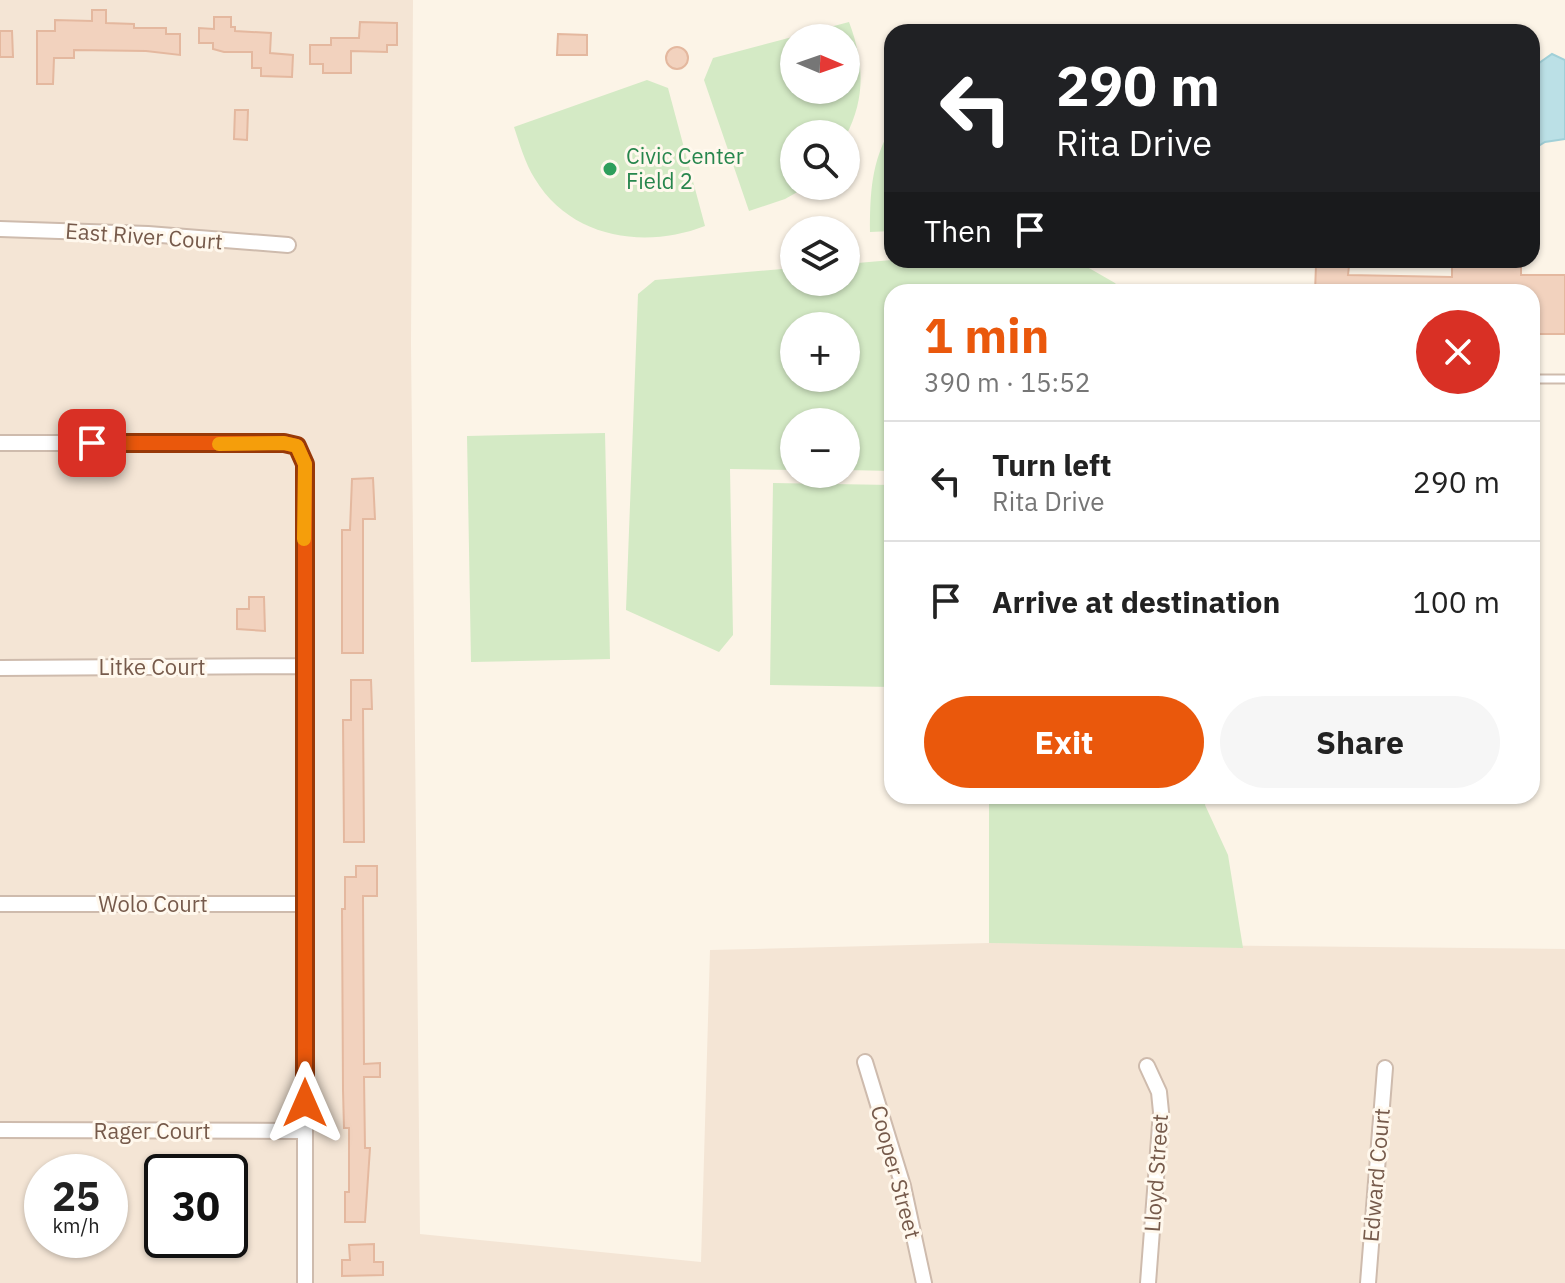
<!DOCTYPE html>
<html lang="en">
<head>
<meta charset="utf-8">
<style>
	body { margin:0; font-family:"IBM Plex Sans",sans-serif; background:#f6f6f6; color:#222; height:100vh; display:flex; flex-direction:column; font-size:30px; white-space:nowrap }
	* { box-sizing:border-box; margin:0 }
	p { font-size:26px; color:#767676 }
	.icon { flex:none; width:44px; height:44px; fill:none; stroke:currentColor; stroke-width:2; stroke-linecap:round; stroke-linejoin:round }
	.map { position:relative; flex:1; overflow:hidden }
	.sheet { position:absolute; left:884px; top:284px; width:656px; height:520px; display:flex; flex-direction:column; background:#fff; border-radius:24px; box-shadow:0 2px 6px #0004 }
	.sheet>* { flex:none }
	.guide { position:absolute; left:884px; top:24px; width:656px; height:244px; border-radius:24px; box-shadow:0 2px 6px #0004; background:#202124; color:#fff; overflow:hidden }
	.needle { width:52px; rotate:92deg }
	.controls { position:absolute; left:780px; top:24px; display:grid; gap:16px }
	.controls a { display:grid; place-items:center; width:80px; height:80px; border-radius:50%; background:#fff; box-shadow:0 2px 6px #0004; font-size:40px }
	.speed { position:absolute; left:24px; top:1154px; display:flex; gap:16px; font-size:40px; font-weight:700; text-align:center }
	.speed>* { display:grid; place-content:center; width:104px; height:104px; border-radius:50%; background:#fff; box-shadow:0 2px 6px #0004; line-height:1 }
	.speed small { font-size:20px; font-weight:400 }
	.speed .limit { border:4px solid #111; border-radius:12px; background:#fff; color:#111 }
	.pin { position:absolute; display:grid; place-items:center; width:68px; height:68px; color:#fff; margin:-34px; border-radius:16px; box-shadow:0 4px 12px #0006 }
	.me { position:absolute; width:88px; margin:-44px; rotate:0deg; stroke-linejoin:round; filter:drop-shadow(0 0 6px #0008) }
	.turn { display:flex; align-items:center; gap:28px; height:168px; padding:0 40px; font-size:36px }
	.turn .icon { width:104px; height:104px; stroke-width:2.5 }
	.turn b { display:block; font-size:56px; line-height:68px }
	.then { display:flex; align-items:center; height:76px; padding:0 40px; background:#0003; gap:16px; font-size:30px }
	.round { display:grid; place-items:center; flex:none; width:84px; height:84px; border-radius:42px; background:#f6f6f6 }
	.summary { display:flex; align-items:center; justify-content:space-between; height:136px; padding:0 40px }
	h1 { font-size:48px; font-weight:700; line-height:60px; color:#ea580c }
	.cta { display:flex; gap:16px; margin-top:auto; padding:16px 40px }
	.cta a { flex:1; height:92px; border-radius:48px; background:#ea580c; color:#fff; font-size:32px; font-weight:700; line-height:92px; text-align:center }
	.cta a+a { background:#f6f6f6; color:#222 }
	ul { padding:0; list-style:none }
	li { display:flex; align-items:center; gap:24px; height:120px; padding:0 40px; border-top:2px solid #e0e0e0 }
	li div { flex:1 }
	li b { display:block; font-size:30px }
	li em { font-style:normal }
	.map>svg:first-child { display:block }
	.residential { fill:#f4e5d5; fill-rule:evenodd }
	.green { fill:#d4eac5; fill-rule:evenodd }
	.water { fill:#bbe0e6; stroke:#a1d0d8; stroke-width:2 }
	.building { fill:#f2d2be; stroke:#e4b89f; stroke-width:2 }
	.lines { fill:none; stroke-linecap:round; stroke-linejoin:round }
	.lane-casing { stroke:#cebbad; stroke-width:11 }
	.street-casing { stroke:#cebbad; stroke-width:18 }
	.lane { stroke:#fff; stroke-width:7 }
	.street { stroke:#fff; stroke-width:14 }
	.route-casing { stroke:#983908; stroke-width:20 }
	.route { stroke:#ea580c; stroke-width:14 }
	.slow { stroke:#f59e0b; stroke-width:14 }
	.leisure-dot { fill:#2e9e5b; stroke:#fff8ed; stroke-width:3 }
	.labels { text-anchor:middle; stroke-width:6; stroke-linejoin:round; paint-order:stroke }
	.leisure-label { font-size:22px; fill:#27864d; stroke:#fff8ed; text-anchor:start }
	.street-label { font-size:22px; fill:#765a4b; stroke:#fff8ed }
</style>
</head>
<body>
<div class="map">
<svg width="1565" height="1283" viewBox="0 0 1565 1283">
	<rect width="100%" height="100%" fill="#fcf4e7"/>
	<!-- residential -->
	<path class="residential" d="M0,0H413L411,343L420,1234L701,1262L710,950L989,943L1565,949V1283H0ZM42,1172H110V1240H42ZM162,1172H230V1240H162Z"/>
	<!-- green -->
	<path class="green" d="M849,22C864,62 866,97 846,136L794,134V186H808L785,199L749,211L704,80L713,58ZM794,38H846V90H794Z
		M647,80L668,88L705,226C646,249 571,239 535,179C525,163 520,145 514,127Z
		M892,127V231L870,232C870,195 871,160 892,127Z
		M892,260H1075L1115,283L1122,292H892V471L846,470V422H794V470L730,469L733,635L719,652L626,610L638,294L655,280L794,268V282H846V264ZM846,326V378H794V326Z
		M605,433L610,659L471,662L467,436Z
		M773,483L892,485V687L770,685Z
		M989,796H1208L1205,805L1228,855L1243,948L989,943Z"/>
	<!-- water -->
	<path class="water" d="M1552,54L1565,60V139L1545,142L1532,150V68Z"/>
	<!-- building -->
	<path class="building" d="M92,10H106V23L134,24V28H166V34H180V55L146,51L74,50V58H54L53,84H37V31H55V20L92,21Z
		M214,17H231V27H235V31L271,33L270,53L293,55L292,77L261,76V68H252V52H224L213,49V43H199V28L214,29Z
		M360,22L397,23V45H387V52L351,51V73H323V64H310V45H331V38H359Z
		M0,31H12L13,57H0Z
		M558,34L587,35V55H557Z
		M666 58a11 11 0 1 1 22 0a11 11 0 1 1-22 0Z
		M235,110H248L247,140L234,139Z
		M1452,260H1521V275H1565V334H1532V292H1315L1316,265L1349,266L1348,275L1452,277Z
		M373,478L375,519H363V653H342V530H350L352,479Z
		M249,597H264L265,631L237,629V609H249Z
		M351,680H371L372,709H363L364,842H344L343,720H351Z
		M356,866H377V896H363L364,1064L380,1063V1077H364L365,1148H370L365,1222H345V1192H349V1128H344L343,1090L342,909H345V877H356Z
		M374,1244V1262H383V1275L342,1276V1260H350L349,1245Z"/>
	<g class="lines">
		<!-- lane casing -->
		<g class="lane-casing">
			<path id="lane" d="M1532,379H1565"/>
		</g>
		<!-- street casing -->
		<g class="street-casing">
			<path id="street" d="M0,229L148,234L288,245
				M0,443H284L297,446L305,464V1283
				M0,668L304,666
				M0,904H306
				M865,1062L903,1186L924,1283
				M1147,1066L1159,1092L1161,1112L1148,1283
				M0,1130L305,1131
				M1368,1283L1385,1068"/>
		</g>
		<!-- lane -->
		<use href="#lane" class="lane"/>
		<!-- street -->
		<use href="#street" class="street"/>
	</g>
	<g class="lines">
		<!-- route casing -->
		<g class="route-casing">
			<path id="route" d="M92,443H284L297,446L305,464V1103"/>
		</g>
		<!-- route -->
		<use href="#route" class="route"/>
		<!-- slow -->
		<path class="slow" d="M219,444L284,443L297,446L305,464L304,539"/>
	</g>
	<!-- markers -->
	<circle class="leisure-dot" cx="610" cy="169" r="8"/>
	<g class="labels">
		<!-- leisure labels -->
		<g class="leisure-label">
			<text x="626" y="164">Civic Center<tspan x="626" dy="25">Field 2</tspan></text>
		</g>
		<!-- street labels -->
		<g class="street-label">
			<text transform="translate(144 236) rotate(4)" y="8">East River Court</text>
			<text x="152" y="675">Litke Court</text>
			<text x="153" y="912">Wolo Court</text>
			<text x="152" y="1139">Rager Court</text>
			<text transform="translate(896 1172) rotate(75)" y="8">Cooper Street</text>
			<text transform="translate(1156 1173) rotate(-86)" y="8">Lloyd Street</text>
			<text transform="translate(1376 1175) rotate(-85)" y="8">Edward Court</text>
		</g>
	</g>
</svg>
<div class="controls">
<a><svg class="needle" viewBox="-14 -14 28 28"><path d="M0-13l5 13h-10z" fill="#e53935"/><path d="M0 13l5-13h-10z" fill="#767676"/></svg></a>
<a><svg class="icon" aria-label="search" viewBox="0 0 24 24"><circle cx="10" cy="10" r="6"/><path d="M15 15l6 6"/></svg></a>
<a><svg class="icon" aria-label="layers" viewBox="0 0 24 24"><path d="M12 4l9 5-9 5-9-5zM3 14l9 5 9-5"/></svg></a>
<a>+</a>
<a>−</a>
</div>
<div class="speed"><div>25<small>km/h</small></div><div class="limit">30</div></div>
<div class="pin" style="left:92px;top:443px;background:#d93025"><svg class="icon" aria-label="arrive" viewBox="0 0 24 24"><path d="M6 21V4h12l-3 4 3 4H6"/></svg></div>
<svg class="me" style="left:305px;top:1103px" viewBox="-20 -20 40 40"><path d="M0-17L14 15 0 8-14 15z" fill="#ea580c" stroke="#fff" stroke-width="4"/></svg>
<div class="guide">
<div class="turn"><svg class="icon" aria-label="left" viewBox="0 0 24 24"><path d="M17 20v-9H6M10 6l-5 5 5 5"/></svg><div><b>290 m</b>Rita Drive</div></div>
<div class="then">Then<svg class="icon" aria-label="arrive" viewBox="0 0 24 24"><path d="M6 21V4h12l-3 4 3 4H6"/></svg></div>
</div>
<section class="sheet">
<div class="summary"><div><h1>1 min</h1><p>390 m · 15:52</p></div><a class="round" style="background:#d93025;color:#fff"><svg class="icon" aria-label="close" viewBox="0 0 24 24"><path d="M6 6l12 12M18 6L6 18"/></svg></a></div>
<ul>
<li><svg class="icon" aria-label="left" viewBox="0 0 24 24"><path d="M17 20v-9H6M10 6l-5 5 5 5"/></svg><div><b>Turn left</b><p>Rita Drive</p></div><em>290 m</em></li>
<li><svg class="icon" aria-label="arrive" viewBox="0 0 24 24"><path d="M6 21V4h12l-3 4 3 4H6"/></svg><div><b>Arrive at destination</b></div><em>100 m</em></li>
</ul>
<div class="cta"><a>Exit</a><a>Share</a></div>
</section>
</div>
</body>
</html>
